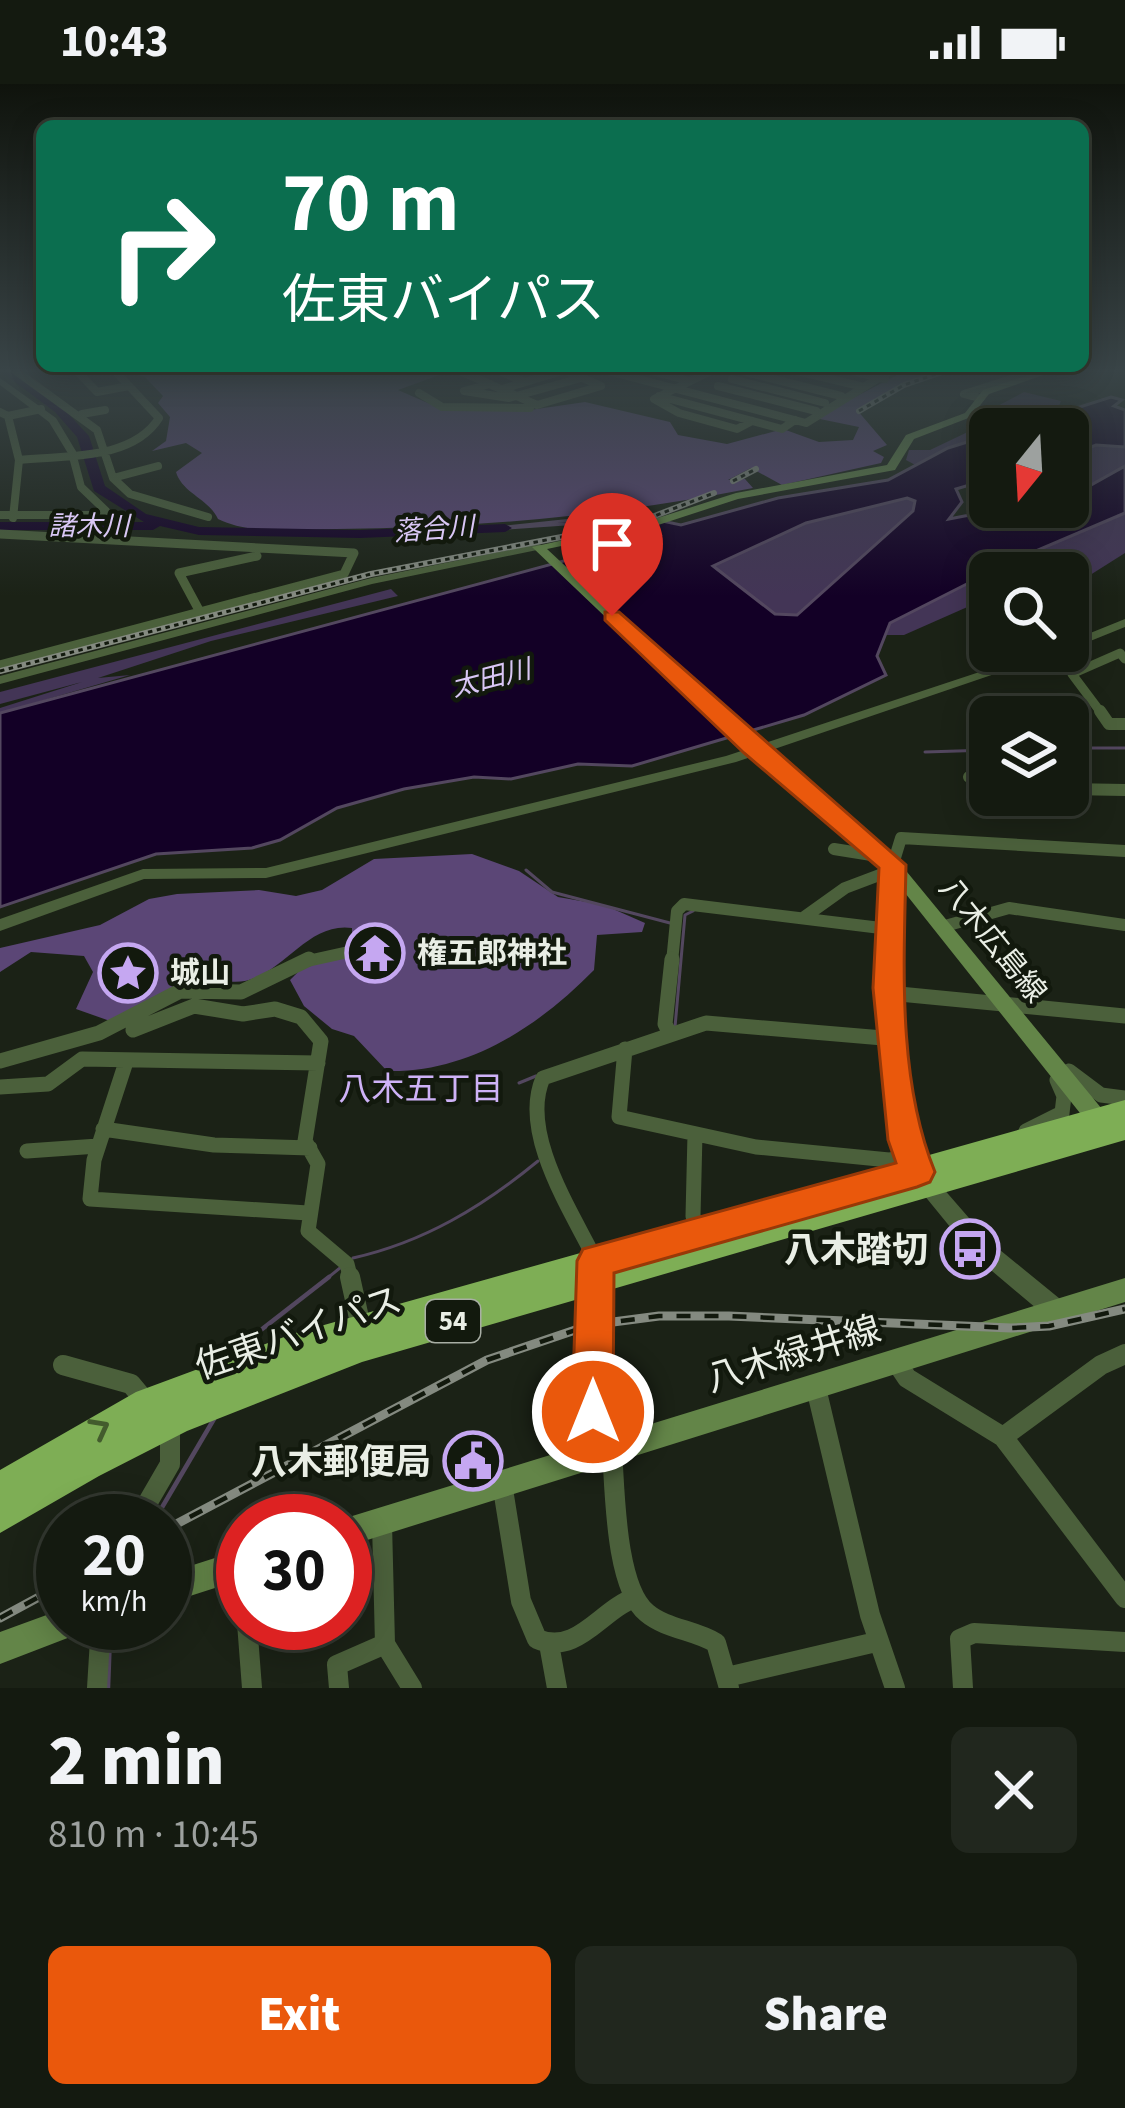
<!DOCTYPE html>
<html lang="en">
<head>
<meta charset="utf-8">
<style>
	body { margin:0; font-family:"Source Sans 3","Noto Sans JP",sans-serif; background:#21271e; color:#f1f3f6; height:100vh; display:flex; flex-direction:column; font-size:45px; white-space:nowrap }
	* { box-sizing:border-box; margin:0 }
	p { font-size:39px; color:#9da19f }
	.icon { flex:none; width:66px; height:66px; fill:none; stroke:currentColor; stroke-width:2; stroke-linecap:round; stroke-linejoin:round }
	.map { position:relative; height:1604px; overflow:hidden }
	.drawer { display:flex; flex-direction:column; background:#141a10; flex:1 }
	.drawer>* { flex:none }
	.top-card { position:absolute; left:36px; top:36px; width:1053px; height:252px; border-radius:18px; box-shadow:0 6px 30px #0003,0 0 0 3px #333830; background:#0b6e4f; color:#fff; overflow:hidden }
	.needle { width:78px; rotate:198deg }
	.buttons { position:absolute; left:969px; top:324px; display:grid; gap:24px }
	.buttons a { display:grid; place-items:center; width:120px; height:120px; border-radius:18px; background:#141a10; box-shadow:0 6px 30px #0003,0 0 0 3px #333830; font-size:60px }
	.speed { position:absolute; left:36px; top:1410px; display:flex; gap:24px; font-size:60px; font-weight:700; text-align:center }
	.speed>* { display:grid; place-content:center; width:156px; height:156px; border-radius:50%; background:#141a10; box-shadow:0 6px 30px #0003,0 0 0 3px #333830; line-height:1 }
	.speed small { font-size:30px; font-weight:400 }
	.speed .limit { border:18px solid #d22; background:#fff; color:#111 }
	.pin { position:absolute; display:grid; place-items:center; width:102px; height:102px; color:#fff; margin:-123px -51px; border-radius:50% 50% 50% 0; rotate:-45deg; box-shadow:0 0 12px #0007 }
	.pin .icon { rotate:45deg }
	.me { position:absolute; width:132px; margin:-66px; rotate:0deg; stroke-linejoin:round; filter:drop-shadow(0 0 9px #0008) }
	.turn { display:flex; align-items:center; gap:42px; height:252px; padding:0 48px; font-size:54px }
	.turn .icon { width:156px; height:156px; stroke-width:2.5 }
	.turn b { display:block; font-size:84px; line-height:102px }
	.round { display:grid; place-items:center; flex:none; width:126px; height:126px; border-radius:18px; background:#21271e }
	.headline { display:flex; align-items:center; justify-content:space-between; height:204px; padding:0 48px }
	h1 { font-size:72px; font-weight:800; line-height:90px }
	.action { display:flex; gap:24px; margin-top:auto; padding:24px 48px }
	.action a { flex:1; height:138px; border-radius:18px; background:#ea580c; color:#fff; font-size:48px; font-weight:800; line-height:138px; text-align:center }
	.action a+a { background:#21271e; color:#f1f3f6 }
	.status { display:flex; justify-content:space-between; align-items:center; height:84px; padding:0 60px; background:#141a10; direction:ltr }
	.status svg { height:33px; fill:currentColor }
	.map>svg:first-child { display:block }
	.built { fill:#232d1b }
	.green { fill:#433556 }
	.forest { fill:#5b4676 }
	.water { fill:#130026; stroke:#53475f; stroke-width:3; fill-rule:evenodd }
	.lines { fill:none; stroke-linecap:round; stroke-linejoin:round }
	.stream-far1 { stroke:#53475f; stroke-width:3 }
	.stream { stroke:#53475f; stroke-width:4.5 }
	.river { fill:#130026; fill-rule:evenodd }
	.minor-far4 { stroke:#4b603b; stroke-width:8 }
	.minor-far3 { stroke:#4b603b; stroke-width:9 }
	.minor-far2 { stroke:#4b603b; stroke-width:12 }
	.minor-far1 { stroke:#4b603b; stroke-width:15 }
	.minor { stroke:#4b603b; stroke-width:20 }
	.tertiary { fill:#4b603b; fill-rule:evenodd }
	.secondary { fill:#638548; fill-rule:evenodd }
	.trunk { fill:#7eae55; fill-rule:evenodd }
	.rail-far1-casing { stroke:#848a80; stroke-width:6 }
	.rail-casing { stroke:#848a80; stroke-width:9 }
	.rail-far1 { stroke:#12190d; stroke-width:3; stroke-dasharray:4.5; stroke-linecap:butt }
	.rail { stroke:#12190d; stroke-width:4.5; stroke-dasharray:14; stroke-linecap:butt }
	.oneway { stroke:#435c2d }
	.route { fill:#ea580c; stroke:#983908; stroke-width:3 }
	.labels { text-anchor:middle; stroke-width:9; stroke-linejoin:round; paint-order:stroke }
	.far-water-label { font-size:27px; font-style:italic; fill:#d9c7f5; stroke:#12190d }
	.shield { fill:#12190d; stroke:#a8aea4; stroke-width:3 }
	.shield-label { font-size:27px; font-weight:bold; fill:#e9eee5 }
	.street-label { font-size:30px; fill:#e9eee5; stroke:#12190d }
	.poi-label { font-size:30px; font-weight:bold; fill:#e9eee5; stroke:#12190d; text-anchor:start }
	.neighbourhood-label { font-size:33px; fill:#ceb2f7; stroke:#12190d }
	.near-poi-label { font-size:36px; font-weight:bold; fill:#e9eee5; stroke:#12190d; text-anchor:end }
	.near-street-label { font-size:36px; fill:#e9eee5; stroke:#12190d }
</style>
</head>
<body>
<div class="status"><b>10:43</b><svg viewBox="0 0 49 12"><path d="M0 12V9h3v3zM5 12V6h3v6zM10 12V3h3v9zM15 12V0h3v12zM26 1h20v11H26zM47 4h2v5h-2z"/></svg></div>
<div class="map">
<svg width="1125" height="1604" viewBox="0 0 1125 1604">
	<rect width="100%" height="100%" fill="#1b2216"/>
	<!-- built -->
	<path class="built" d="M639,437L643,439L371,491L0,589V584L369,488Z"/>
	<!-- green -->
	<path class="green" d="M1024,308L1061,317L1059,322L1010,345H990V351L948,364L919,383L906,376L909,366H930L995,335L1002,329L990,326Z
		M1096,361L1125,363V382L1068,414V372Z
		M907,414L915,417L913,427L797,531L775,530L712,482L806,439Z
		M1125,429V469L1068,505V489H990V513L904,551H885L890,539L1012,477Z
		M391,505L398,512L211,557L98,594L130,591L0,629V624L82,598L0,620V608Z"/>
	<!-- forest -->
	<path class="forest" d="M125,287H437L442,290L398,306L444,326H530L585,318L670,338L678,351L727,360L783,345L819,358L853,356L859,343L815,334L897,291L933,289L857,326L887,361L873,367L884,373L881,379L782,401L751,384L728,396L745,395L753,404C617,431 477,444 336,445C298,445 253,452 218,435C209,415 182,409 176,388L202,369L186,359L152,367L166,357L170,333L158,319L163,312L145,293Z
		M472,770L519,787L558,813L604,821L645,839L642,848L597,851L594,886C538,943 468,989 387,987L354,952L332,945L304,922L290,896L305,881L352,863V844C296,836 272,922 209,891L177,901L110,937L76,925L93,888L84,872L31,868L0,888V864L100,841L149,815L177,810L259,806L296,812L322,806L374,775Z"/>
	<!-- water -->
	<path class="water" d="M1111,313L1122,316L1114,322L1125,326V363L1096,361L1068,372V345H1011Z
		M990,351V395L956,405L962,418L949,435L1011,423H1068V414L1125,382V429L1012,477L890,539L877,572L886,591L804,631L632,682L578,680L511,695L474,693L404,705L337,724L280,756L252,764L156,770L0,823V629L660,451L649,438L637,435L478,446L629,430L681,441L778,414L888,396L948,364ZM907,414L915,417L913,427L797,531L775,530L713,482L806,439Z"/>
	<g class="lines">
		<!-- stream-far1 -->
		<path class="stream-far1" d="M1068,664H1125
			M925,668L990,666
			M526,786L552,808L670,839
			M882,887L884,915
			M675,943L685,831L693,827
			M519,999L536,992
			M353,1174C424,1158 482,1123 538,1077
			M325,1196L340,1184"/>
		<!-- stream -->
		<path class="stream" d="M243,1260L329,1193
			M154,1437L214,1335
			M108,1604L110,1552"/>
		<!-- river -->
		<path class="river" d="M0,287H11L63,324L89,352L105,402L146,430L199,443L360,446L505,440L512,444L505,448L360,454L199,451L160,442L153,446H0V438H144L94,407L77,353L55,328Z"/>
		<!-- minor-far4 -->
		<path class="minor-far4" d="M16,287L97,346L113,394L130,410L208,433
			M77,287L97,308L129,302
			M460,287L537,321L601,302L567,287
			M500,287L524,298
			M608,287L806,339L890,287
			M651,287L690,297
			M711,287L654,315L679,329L737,345L752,337
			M797,287L864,303
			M852,287L885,295
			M746,288L841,312
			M732,295L825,319
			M490,300L464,307L509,314L581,294
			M718,302L816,327
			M502,305L562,287
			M419,309L442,323L530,324
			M659,312L782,345L795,336
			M979,314L964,310L1037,287
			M0,328L8,332L19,376L13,434
			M82,330L105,326
			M8,332L41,325
			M19,376C64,371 132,377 159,334L115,287
			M113,394L158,382
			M0,431H103L106,427L81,403L72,369"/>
		<!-- minor-far3 -->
		<path class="minor-far3" d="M0,450L354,469L344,490L0,581
			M200,528L179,489L257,472
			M1049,569L1081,586
			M1102,630L1072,590L1120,569L1125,575"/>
		<!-- minor-far2 -->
		<path class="minor-far2" d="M1100,627L1109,640H1125
			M969,693L990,696
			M1068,705L1125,706
			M834,765L884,773
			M803,834L845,804L890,787
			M945,842L1009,824L1125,841
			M303,878L371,863
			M672,878L677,827L684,820L889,845
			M888,878L890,790L901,754L1125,767"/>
		<!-- minor-far1 -->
		<path class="minor-far1" d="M888,875L901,1032L917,1087
			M889,909L1125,932
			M133,946L194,922L243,930L275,925L301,933L321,957L305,1057L318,1080L308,1147L347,1180L351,1196
			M670,950L665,940L672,875
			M625,965L619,1033L756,1063L889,1076L909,1072
			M0,977L99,949L180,907L241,908L309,875
			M126,978L94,1076L90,1115L308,1129
			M1069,987L1101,1011L1125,1014
			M0,1003L48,1000L82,975L318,979
			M103,1045L214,1061L310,1064
			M1026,1047L1062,1029L1064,1012L1057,996
			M695,1050L693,1132L699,1147
			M27,1067L98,1062
			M596,1177C572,1128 519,1049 543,994L706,939L895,955"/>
		<!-- minor -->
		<path class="minor" d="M350,1193L361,1243
			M897,1279L907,1294L1003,1353L1125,1514
			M63,1281L131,1300L146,1318
			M816,1304L870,1531L895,1604
			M1003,1353L1101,1281L1125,1270
			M612,1366C615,1406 615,1503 647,1529C666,1545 695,1546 716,1559L729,1604
			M591,1369L593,1197
			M502,1399L521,1517L537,1555C578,1572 601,1525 635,1514
			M137,1437L170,1380V1342
			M382,1439L385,1560L412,1604
			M247,1539L252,1604
			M549,1560L557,1604
			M727,1593L876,1558
			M97,1604L101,1539
			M339,1604L337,1581L385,1560
			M963,1604L960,1555L974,1549L1125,1558"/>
		<!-- tertiary -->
		<path class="tertiary" d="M0,294L56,334L77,369L75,371H69L49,338L0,301Z
			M538,460L542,461V465L372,500L0,600V592L371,494Z
			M1125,535V543L1068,566V558Z
			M1043,567H1062L736,678L266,794L144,795L0,847V835L143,785L266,784L726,672Z
			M922,1085L929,1088L989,1157L1065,1219L1069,1227L1065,1235L1057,1238L1049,1235L973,1171L915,1100L911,1094L915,1088Z"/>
		<!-- secondary -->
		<path class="secondary" d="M1041,287H1055L989,310L971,333L914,355L895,386L738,415L652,443L547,465L758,661L898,777L1111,1036L1114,1042L1111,1048L1103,1051L1095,1048L886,785L746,667L532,463L645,438L736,409L887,381L906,351L965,329L983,306Z
			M1125,1194V1218L345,1463V1437H336Z
			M243,1465V1495L165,1520V1490Z
			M63,1525V1539H82L78,1550L0,1580V1548Z"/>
		<!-- trunk -->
		<path class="trunk" d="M1125,1016V1056L362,1278L187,1347L99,1392L0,1449V1386L136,1308L292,1250Z"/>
		<!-- rail-far1 casing -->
		<g class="rail-far1-casing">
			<path id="rail-far1" d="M859,327L904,301L945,287
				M733,397L756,385
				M0,587L371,490L639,438L714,409"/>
		</g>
		<!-- rail casing -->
		<g class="rail-casing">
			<path id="rail" d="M165,1446L487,1276L590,1241L659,1232H729L1011,1244L1049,1242L1125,1225
				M0,1534L63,1500"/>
		</g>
		<!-- rail-far1 -->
		<use href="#rail-far1" class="rail-far1"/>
		<!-- rail -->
		<use href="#rail" class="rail"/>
	</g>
	<!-- one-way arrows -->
	<defs><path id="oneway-chevron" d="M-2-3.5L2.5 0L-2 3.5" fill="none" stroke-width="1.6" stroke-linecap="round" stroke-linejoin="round" transform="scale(3)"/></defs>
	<use class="oneway" href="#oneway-chevron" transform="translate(100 1344) rotate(-28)"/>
	<!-- sky -->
	<linearGradient id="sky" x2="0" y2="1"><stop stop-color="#0f130c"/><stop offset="0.56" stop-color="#394447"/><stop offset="1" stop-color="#394447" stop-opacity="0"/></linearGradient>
	<rect width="1125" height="512" fill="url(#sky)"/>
	<!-- route -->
	<path class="route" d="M605,528H619L906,781C904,880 897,995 935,1088L930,1098L917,1103L614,1189L613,1328L607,1343L593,1349L578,1343L572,1328L577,1177L583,1165L896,1079L888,1056L873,904L879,784L744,669L605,536Z"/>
	<!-- icons -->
	<defs>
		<g id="temple-ring" transform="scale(3)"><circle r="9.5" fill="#12190d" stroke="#c5a7f1" stroke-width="1.5"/><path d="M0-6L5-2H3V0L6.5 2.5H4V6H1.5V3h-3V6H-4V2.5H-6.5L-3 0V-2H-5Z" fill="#c5a7f1"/></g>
		<g id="sight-ring" transform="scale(3)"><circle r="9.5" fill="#12190d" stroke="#c5a7f1" stroke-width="1.5"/><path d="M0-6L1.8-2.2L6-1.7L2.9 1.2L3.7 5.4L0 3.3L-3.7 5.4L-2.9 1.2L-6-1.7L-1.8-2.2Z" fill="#c5a7f1"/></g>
		<g id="bus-ring" transform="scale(3)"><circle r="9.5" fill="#12190d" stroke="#c5a7f1" stroke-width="1.5"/><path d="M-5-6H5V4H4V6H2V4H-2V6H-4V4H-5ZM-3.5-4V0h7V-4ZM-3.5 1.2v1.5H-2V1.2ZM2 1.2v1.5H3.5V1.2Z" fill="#c5a7f1"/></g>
		<g id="civic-ring" transform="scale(3)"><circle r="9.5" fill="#12190d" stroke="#c5a7f1" stroke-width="1.5"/><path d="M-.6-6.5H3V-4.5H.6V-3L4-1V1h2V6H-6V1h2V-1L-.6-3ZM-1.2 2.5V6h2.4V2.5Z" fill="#c5a7f1"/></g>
	</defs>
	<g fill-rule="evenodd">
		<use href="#temple-ring" x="375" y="869"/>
		<use href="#sight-ring" x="128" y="889"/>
		<use href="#bus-ring" x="970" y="1165"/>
		<use href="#civic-ring" x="473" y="1377"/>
	</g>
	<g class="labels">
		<!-- far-water labels -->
		<g class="far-water-label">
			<text x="89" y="451">諸木川</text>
			<text transform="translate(434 445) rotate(-4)" y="9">落合川</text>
			<text transform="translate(491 594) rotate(-14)" y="9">太田川</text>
		</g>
		<!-- shield labels -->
		<rect class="shield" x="426" y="1216" width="54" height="42" rx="9"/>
		<g class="shield-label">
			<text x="453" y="1246">54</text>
		</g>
		<!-- street labels -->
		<g class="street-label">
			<text transform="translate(993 856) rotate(51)" y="10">八木広島線</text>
		</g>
		<!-- poi labels -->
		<g class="poi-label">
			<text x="417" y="879">権五郎神社</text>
			<text x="170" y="899">城山</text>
		</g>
		<!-- neighbourhood labels -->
		<g class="neighbourhood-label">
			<text x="421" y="1016">八木五丁目</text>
		</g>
		<!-- near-poi labels -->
		<g class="near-poi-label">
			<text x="928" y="1178">八木踏切</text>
			<text x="431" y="1390">八木郵便局</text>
		</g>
		<!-- near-street labels -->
		<g class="near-street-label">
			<text transform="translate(298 1248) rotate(-19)" y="13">佐東バイパス</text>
			<text transform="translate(793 1269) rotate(-17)" y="13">八木緑井線</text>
		</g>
	</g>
</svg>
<div class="buttons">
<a><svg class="needle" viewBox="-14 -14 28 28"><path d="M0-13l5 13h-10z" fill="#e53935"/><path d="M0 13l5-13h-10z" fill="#9da19f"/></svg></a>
<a><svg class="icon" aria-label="search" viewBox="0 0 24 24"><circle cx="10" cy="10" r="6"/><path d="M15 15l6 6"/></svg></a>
<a><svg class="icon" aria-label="layers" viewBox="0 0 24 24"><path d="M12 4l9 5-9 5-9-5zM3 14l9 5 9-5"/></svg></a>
</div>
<div class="speed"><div>20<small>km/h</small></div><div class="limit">30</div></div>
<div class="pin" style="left:612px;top:532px;background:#d93025"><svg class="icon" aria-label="arrive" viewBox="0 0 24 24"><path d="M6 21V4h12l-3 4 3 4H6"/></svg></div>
<svg class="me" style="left:593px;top:1328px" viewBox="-20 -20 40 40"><circle r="17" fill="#ea580c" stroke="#fff" stroke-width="3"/><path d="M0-11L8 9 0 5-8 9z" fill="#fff"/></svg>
<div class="top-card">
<div class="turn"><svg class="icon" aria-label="right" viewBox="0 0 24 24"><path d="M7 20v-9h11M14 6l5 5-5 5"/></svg><div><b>70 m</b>佐東バイパス</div></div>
</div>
</div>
<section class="drawer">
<div class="headline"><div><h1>2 min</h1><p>810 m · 10:45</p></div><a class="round"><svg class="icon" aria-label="close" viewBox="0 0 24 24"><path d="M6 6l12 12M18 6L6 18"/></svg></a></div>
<div class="action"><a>Exit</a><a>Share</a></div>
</section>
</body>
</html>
